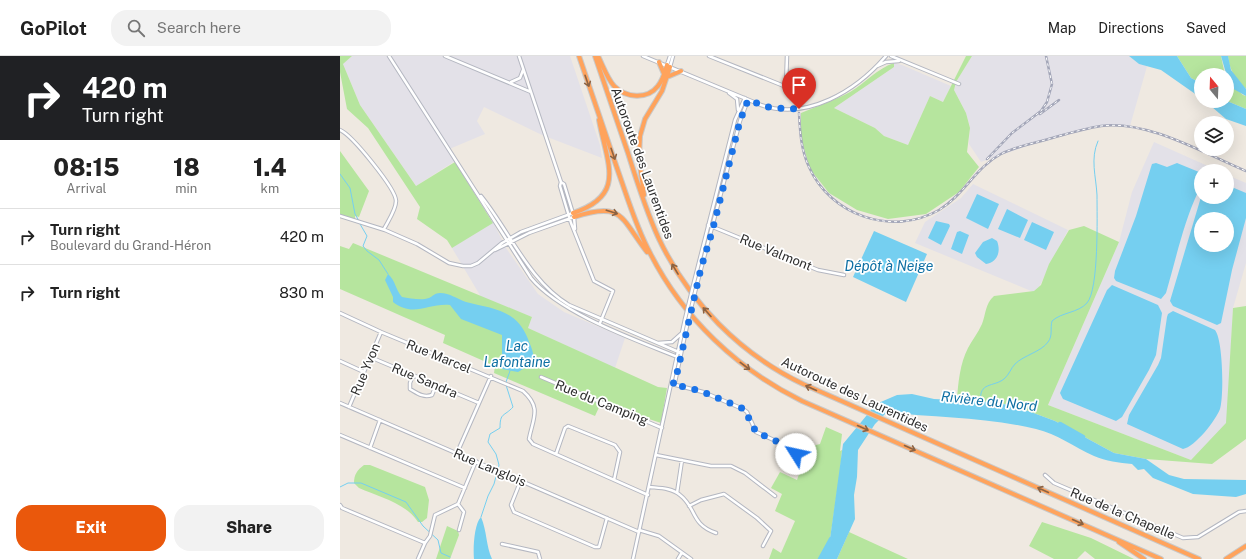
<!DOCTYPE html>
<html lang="en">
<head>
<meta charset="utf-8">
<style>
	body { margin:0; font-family:"Public Sans",sans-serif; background:#f2f2f2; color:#222; height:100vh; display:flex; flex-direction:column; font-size:15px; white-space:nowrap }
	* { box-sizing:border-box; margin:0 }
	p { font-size:13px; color:#767676 }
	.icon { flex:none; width:22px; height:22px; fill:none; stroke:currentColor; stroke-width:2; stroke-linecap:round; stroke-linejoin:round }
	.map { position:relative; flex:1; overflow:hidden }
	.panel { display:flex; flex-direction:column; background:#fff; width:340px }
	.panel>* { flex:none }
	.hud { background:#202124; color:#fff; overflow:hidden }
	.needle { width:26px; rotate:341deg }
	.controls { position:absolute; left:854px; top:12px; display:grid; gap:8px }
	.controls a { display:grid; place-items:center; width:40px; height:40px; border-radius:50%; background:#fff; box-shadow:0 4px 16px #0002; font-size:20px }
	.pin { position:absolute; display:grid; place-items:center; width:34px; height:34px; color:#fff; margin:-41px -17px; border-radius:50% 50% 50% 0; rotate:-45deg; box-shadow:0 0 4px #0007 }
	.pin .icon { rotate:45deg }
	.me { position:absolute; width:44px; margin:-22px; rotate:305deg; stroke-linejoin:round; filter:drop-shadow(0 0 3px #0008) }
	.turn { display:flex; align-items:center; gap:14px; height:84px; padding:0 16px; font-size:18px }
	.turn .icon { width:52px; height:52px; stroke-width:2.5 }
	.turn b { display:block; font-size:28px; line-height:34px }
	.eta { display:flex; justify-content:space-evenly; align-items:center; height:68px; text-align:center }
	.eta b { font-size:24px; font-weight:800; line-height:28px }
	.primary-button { display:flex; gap:8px; margin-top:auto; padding:8px 16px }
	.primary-button a { flex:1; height:46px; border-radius:16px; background:#ea580c; color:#fff; font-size:16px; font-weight:800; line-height:46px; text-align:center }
	.primary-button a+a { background:#f2f2f2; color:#222 }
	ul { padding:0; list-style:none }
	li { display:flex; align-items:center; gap:12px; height:56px; padding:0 16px; border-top:1px solid #e0e0e0 }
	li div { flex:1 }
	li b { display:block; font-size:15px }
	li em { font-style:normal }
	header { display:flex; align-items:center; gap:24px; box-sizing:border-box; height:56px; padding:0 20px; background:#fff; border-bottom:1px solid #e0e0e0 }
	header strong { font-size:19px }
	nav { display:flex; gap:22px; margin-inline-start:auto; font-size:14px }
	.search { width:280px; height:36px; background:#f2f2f2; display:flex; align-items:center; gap:10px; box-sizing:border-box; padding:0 14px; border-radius:16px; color:#767676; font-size:15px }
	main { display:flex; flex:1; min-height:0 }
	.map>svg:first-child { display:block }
	.industrial { fill:#e3e1e8; fill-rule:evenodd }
	.green { fill:#b6e59e }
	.water { fill:#75cff0; fill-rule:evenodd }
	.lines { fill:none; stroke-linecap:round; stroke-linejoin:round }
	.stream { stroke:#75cff0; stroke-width:1 }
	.river { stroke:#75cff0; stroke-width:4.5 }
	.minor-casing { stroke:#b4b7c1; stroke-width:4.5 }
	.highway-casing { stroke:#c9c9c9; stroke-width:6 }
	.minor { stroke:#fff; stroke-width:2.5 }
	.highway { stroke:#ffa35c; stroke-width:4 }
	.rail-casing { stroke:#a3a6b8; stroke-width:2.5 }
	.rail { stroke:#fff; stroke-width:1; stroke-dasharray:3; stroke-linecap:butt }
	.minor-bridge-casing { stroke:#b4b7c1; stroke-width:4.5; stroke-linecap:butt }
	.minor-bridge { stroke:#fff; stroke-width:2.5 }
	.oneway { stroke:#8c6343 }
	.route { stroke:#1a73e8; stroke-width:7; stroke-dasharray:0 12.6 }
	.labels { text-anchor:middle; stroke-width:3.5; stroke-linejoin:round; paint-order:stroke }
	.street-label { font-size:13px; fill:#2e2e2e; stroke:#fff }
	.water-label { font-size:14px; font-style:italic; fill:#0d6fa3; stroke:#fff }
</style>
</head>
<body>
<header>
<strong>GoPilot</strong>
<div class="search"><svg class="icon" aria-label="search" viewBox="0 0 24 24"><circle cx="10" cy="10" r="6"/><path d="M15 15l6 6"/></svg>Search here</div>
<nav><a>Map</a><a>Directions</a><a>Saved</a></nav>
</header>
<main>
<section class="panel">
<div class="hud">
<div class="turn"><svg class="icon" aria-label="right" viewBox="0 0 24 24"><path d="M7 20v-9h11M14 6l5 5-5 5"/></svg><div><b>420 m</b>Turn right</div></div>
</div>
<div class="eta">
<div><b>08:15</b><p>Arrival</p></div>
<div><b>18</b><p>min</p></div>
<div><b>1.4</b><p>km</p></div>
</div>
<ul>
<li><svg class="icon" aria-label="right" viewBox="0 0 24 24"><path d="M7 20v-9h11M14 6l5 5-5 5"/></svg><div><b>Turn right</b><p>Boulevard du Grand-Héron</p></div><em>420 m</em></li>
<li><svg class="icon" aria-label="right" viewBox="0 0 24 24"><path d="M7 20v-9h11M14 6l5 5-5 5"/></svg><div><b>Turn right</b></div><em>830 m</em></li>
</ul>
<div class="primary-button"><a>Exit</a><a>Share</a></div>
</section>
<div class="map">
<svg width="906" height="503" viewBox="0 0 906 503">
	<rect width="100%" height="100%" fill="#efe9e1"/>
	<!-- industrial -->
	<path class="industrial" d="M12,0H230L260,89L262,102L202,79L144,51L137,65L145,78L107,94L115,105L76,130L20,49L3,8Z
		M632,0H789L799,8L807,10L806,14L790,70L770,69L751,72L704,84L641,106L629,88L630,71L626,57L614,34L616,26Z
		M554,7L562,9L611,30L603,46L590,40L568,89L544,80L535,72L494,52L554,11Z
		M814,86L879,115H861V141H887V119L906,127V207L893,252L887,368L851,404L708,349L779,186L792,136ZM861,163H887V189H861Z
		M633,128L728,174L696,237L575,187L585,166L621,142Z
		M153,166L166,192L198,238L224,256L285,282L275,312L188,272L192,261L141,241L112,192Z"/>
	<!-- green -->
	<path class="green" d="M0,0H12L3,8L20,49L76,130L115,106L153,167L112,192L107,184L77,163L80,151L28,72L7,53L0,16Z
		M626,0H632L616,26L614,34L626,57L630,72L627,96L639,111L619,136L586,158L548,163L517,154L489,137L470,113L461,82V57C477,50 495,44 510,36C525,27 538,12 554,7V11L494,52L535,72L544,80L568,89L590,40L603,46Z
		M837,0H881L885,19H861V27L851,22Z
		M888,0H906V33C896,25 889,13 888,0Z
		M887,25L903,39L906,40V53L887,45Z
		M0,95L29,135L19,161L15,160V164L0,160Z
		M744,170L779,186L708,349L851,404L886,367L893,252L906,250V383L872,408L806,403L774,397L715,365L675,350L651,346L617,344C618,328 620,307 628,292C632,284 638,277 642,268C646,258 645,248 654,240L694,235L701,229L709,208L729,174Z
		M13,187L192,261L188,272L318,331L327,332L321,367L261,347L255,360L154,317L155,310L103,287L105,279L0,233V190L9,193Z
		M486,371L502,378L500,395L502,394L500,416L490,483L481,503H429L433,492L441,497L455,465L435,455L442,438L431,432L440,416L457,424L465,400H468L472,390L480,388Z
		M24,409H30L85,431L89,444L87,462L82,466H78C66,447 39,441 19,432L14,427C14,419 17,414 24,409Z
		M702,466L751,482L794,503H755L745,495L737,503H714L689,490Z
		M107,470L118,475L119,479L110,503H96Z
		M509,476L568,503H497Z"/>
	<!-- water -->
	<path class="water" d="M789,0H837L851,22L861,27V42L821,14L799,8Z
		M881,0H888L891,14L906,33V40L890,31Z
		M865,45H887L906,53V70L886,63Z
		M816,107L827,111L837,107L859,116C864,122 860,130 858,136C843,168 836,203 826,237L821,243L776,225L774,222L775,215L796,160L811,111L812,108Z
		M887,129L906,137V162L892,214L881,267L877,269L833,250L830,245L861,141H887ZM861,163H887V189H861Z
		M637,138L659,148L648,173L626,162Z
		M667,153L688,164L680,182L658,173Z
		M596,165L609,168L610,170L601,189L588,182Z
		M692,166L714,176L706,194L684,184Z
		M534,175L587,198L566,246L513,221Z
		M620,175L629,179L622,198L611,193L617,176Z
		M652,182L657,185C661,195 658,206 646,208L637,201L635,197L643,186Z
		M48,218C56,225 55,233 62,241C70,242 81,245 89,242C93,240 95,237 100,237C110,237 117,243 126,246C153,253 176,253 188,283C191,291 195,298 193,307L178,316L162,313V279L121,263L110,249C88,247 73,262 53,246V241L45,224Z
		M772,229L818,249L822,257L816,299L809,314L782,361L776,365L723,343L720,337L767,234Z
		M833,255L875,274C883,284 884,340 880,353C876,364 855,391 843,393L787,368L789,359L818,309L821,302L827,261L828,258Z
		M572,338L594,343L651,346L675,350L715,365L774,397L806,403L829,419L844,423L906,424V438L896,441L853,438L813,422L804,413L798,414L792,408C779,407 766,405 754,400C734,391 717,378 696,373C647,361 596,362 547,356L535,368L518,394L517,421L514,439L515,463L497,503H481L490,483L503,388L536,348L557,339Z
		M141,461C147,475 146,490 152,503H134C133,493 134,468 141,461Z"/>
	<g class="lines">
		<!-- stream -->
		<path class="stream" d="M0,118L10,132L15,158L19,165
			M20,168L27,180L23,190L27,195L39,204L48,218
			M166,326L170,315
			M641,345C638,326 654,331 664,323C669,319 671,312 675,308C684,299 701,296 708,286C713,280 710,272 712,265C722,256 738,257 747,247C759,233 757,160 757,139C756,120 750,103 758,85
			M0,431L8,427H21L66,446L83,470L98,484L101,497L110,501
			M141,461L148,440L154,428L159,409L156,398L148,386L150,378L160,372C160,356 164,361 173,351L166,329"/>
		<!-- river -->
		<path class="river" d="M720,368L743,381
			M480,503L491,483"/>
		<!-- minor casing -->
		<g class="minor-casing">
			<path id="minor" d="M49,0L191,222C221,258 296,284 340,302
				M105,0L191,36
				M179,0L221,126L224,128L234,161L235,173
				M303,0L421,49C467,65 516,35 546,0
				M369,0L444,30L446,29L447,0
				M551,0L619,28
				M327,9L330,0
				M537,10L546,6L559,5
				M330,11L333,0
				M171,26L180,22L183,14
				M389,37L397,43L398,54
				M0,74C12,79 56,133 56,145C56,154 48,165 44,173
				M221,126L220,130L231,167L254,225L273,235L260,267
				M141,140C170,176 189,225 229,249L341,297
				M0,160L45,174L77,188L109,207L123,210H131L138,207L162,187L181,176L233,157
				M368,169L478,214L504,219
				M155,194L189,177L234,161
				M353,230L395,64L405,42
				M356,232L400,65L408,44
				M0,257L41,276L183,335C202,352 193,362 189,383L193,388L308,439
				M318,287L332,286L342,277
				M30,301L139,347
				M0,305L24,316
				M73,319L70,327V333C77,337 83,342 92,339L96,329
				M201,321L322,372
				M332,328L363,336L403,353L407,356L416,376L454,393
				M332,328L335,326L348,265
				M0,347L299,476
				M9,351L41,276
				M0,379L125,432
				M454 394a4 4 0 1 1 8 0a4 4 0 1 1-8 0Z
				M30,392L40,364
				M117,397L151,320
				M216,398L225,372L228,370L275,389L280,396L274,424
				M316,399L371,410H391L405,417L435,440
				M705,419L714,427L843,482L858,481L899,456L906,455
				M181,424L171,449L174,456L255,491H259L267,462
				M310,431C320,432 332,432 340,439C357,452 350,468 376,477
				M337,437L342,404
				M118,448L124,456L119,474
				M0,449L2,452L85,487L90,480L95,459L118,448L136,405
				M349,450L361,444L384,438L417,462L431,475L423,490
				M299,474L319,480L351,503
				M162,488L198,496L200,503
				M78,503L85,487
				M293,503L345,263
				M338,503L341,498"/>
		</g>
		<!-- highway casing -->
		<g class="highway-casing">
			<path id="highway" d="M239,0C252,38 265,77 278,115C288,143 296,171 310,197C343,262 397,313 462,345L821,503
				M255,0C266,32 277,65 288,97C297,126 306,155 319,183C349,246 400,298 463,328L859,503
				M258,0C263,10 267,22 274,30C286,42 307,44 318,30C323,24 325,16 327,9
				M319,6L324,18
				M327,21L341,15
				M304,139L299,101L300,80L305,63L322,35L330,11
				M233,157C287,139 267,108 259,64
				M234,161C283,145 280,161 307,196
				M779,486L804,503
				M886,503L906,490"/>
		</g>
		<!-- minor -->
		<use href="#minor" class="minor"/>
		<!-- highway -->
		<use href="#highway" class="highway"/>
		<!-- rail casing -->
		<g class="rail-casing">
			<path id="rail" d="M459,57C460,76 461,94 469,111C490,159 552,181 599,154C624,139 636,111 661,98C675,91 690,88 705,84C723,79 742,73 761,70C808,64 863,97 906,115
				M700,58L719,44
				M647,103L672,77L701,55L707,46L712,28L706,0"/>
		</g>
		<!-- rail -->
		<use href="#rail" class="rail"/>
		<!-- minor-bridge casing -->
		<g class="minor-bridge-casing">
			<path id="minor-bridge" d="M345,263L353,230
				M348,265L356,232"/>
		</g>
		<!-- minor-bridge -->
		<use href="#minor-bridge" class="minor-bridge"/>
	</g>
	<!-- one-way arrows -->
	<defs><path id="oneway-shaft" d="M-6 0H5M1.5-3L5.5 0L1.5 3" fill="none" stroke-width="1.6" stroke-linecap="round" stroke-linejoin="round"/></defs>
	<g class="oneway">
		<use href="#oneway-shaft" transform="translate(247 25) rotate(71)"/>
		<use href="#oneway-shaft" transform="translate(273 98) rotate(71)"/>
		<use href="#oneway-shaft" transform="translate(272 156) rotate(18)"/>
		<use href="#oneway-shaft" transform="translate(335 213) rotate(-121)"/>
		<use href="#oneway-shaft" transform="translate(367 256) rotate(-132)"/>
		<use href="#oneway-shaft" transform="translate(405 310) rotate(37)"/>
		<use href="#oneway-shaft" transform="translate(471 332) rotate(-156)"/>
		<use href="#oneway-shaft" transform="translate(523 372) rotate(24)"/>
		<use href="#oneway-shaft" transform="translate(570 392) rotate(24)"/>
		<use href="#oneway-shaft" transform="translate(703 434) rotate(-156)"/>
		<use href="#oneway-shaft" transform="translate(738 466) rotate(24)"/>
	</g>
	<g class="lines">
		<!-- route -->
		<path class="route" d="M456,398L454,393L416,376L404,353L361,335L332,328L335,326L361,212L372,176L400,65L408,44L431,52L459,53"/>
	</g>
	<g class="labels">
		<!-- street labels -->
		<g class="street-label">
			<text transform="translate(303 107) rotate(70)" y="5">Autoroute des Laurentides</text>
			<text transform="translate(436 196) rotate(22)" y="5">Rue Valmont</text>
			<text transform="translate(99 300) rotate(22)" y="5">Rue Marcel</text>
			<text transform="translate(25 313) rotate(-67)" y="5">Rue Yvon</text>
			<text transform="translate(85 324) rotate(23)" y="5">Rue Sandra</text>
			<text transform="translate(515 338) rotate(25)" y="5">Autoroute des Laurentides</text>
			<text transform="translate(262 346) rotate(22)" y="5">Rue du Camping</text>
			<text transform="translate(150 411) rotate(23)" y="5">Rue Langlois</text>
			<text transform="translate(783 457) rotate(23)" y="5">Rue de la Chapelle</text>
		</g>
		<!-- water labels -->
		<g class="water-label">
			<text x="549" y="215">Dépôt à Neige</text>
			<text x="177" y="295">Lac<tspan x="177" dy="16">Lafontaine</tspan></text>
			<text transform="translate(649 345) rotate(6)" y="5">Rivière du Nord</text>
		</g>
	</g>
</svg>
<div class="controls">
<a><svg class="needle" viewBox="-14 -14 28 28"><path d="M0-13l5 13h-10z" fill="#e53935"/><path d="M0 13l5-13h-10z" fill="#767676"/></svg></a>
<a><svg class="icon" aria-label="layers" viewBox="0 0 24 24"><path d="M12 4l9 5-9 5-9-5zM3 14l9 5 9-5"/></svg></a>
<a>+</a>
<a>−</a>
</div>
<div class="pin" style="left:459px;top:53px;background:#d93025"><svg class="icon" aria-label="arrive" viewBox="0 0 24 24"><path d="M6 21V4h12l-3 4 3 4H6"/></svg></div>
<svg class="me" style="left:456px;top:398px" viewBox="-20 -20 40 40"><circle r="19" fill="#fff"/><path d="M0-13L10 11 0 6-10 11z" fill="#1a73e8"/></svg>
</div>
</main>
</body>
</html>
